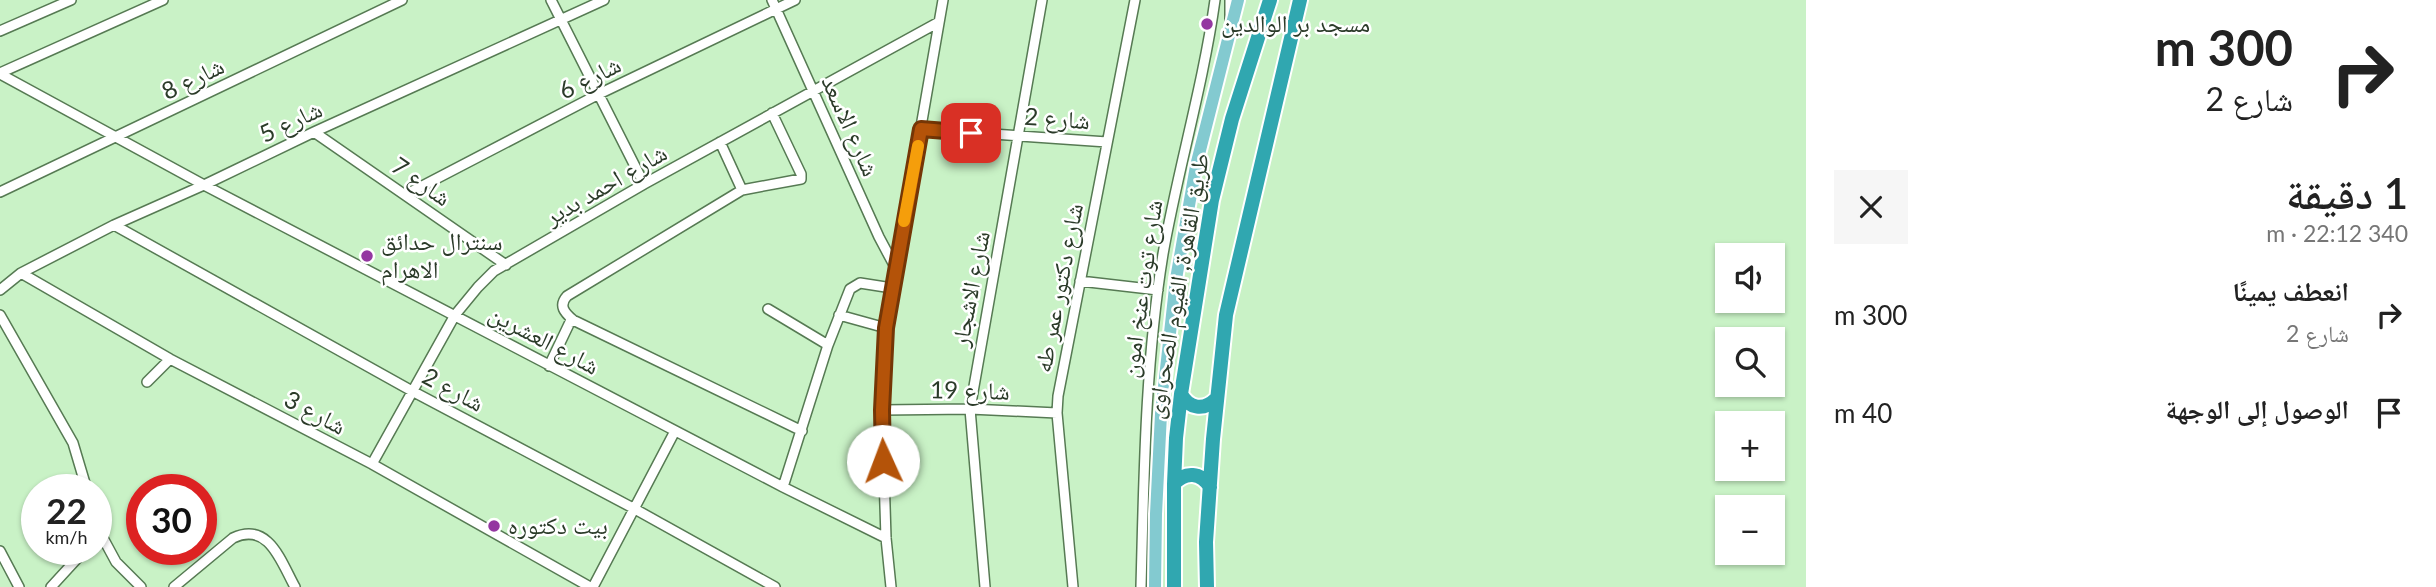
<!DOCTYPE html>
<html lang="ar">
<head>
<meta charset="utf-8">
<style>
	body { margin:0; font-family:Lato,"Noto Naskh Arabic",sans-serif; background:#f6f6f6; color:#222; direction:rtl; height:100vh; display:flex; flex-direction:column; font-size:26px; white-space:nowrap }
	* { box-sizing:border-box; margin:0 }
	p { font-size:23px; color:#767676 }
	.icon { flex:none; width:38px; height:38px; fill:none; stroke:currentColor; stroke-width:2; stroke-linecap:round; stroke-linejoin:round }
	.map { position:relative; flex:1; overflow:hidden; direction:ltr }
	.sheet { display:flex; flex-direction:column; background:#fff; width:630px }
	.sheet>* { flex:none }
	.guide { background:#fff; color:#222; overflow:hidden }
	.tools { position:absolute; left:1715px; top:243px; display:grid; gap:14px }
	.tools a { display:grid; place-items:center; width:70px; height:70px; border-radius:0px; background:#fff; box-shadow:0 2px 5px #0004; font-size:35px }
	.speed { position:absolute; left:21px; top:474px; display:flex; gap:14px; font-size:35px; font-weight:700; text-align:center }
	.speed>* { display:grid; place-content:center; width:91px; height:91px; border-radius:50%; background:#fff; box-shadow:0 2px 5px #0004; line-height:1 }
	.speed small { font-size:18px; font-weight:400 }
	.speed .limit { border:10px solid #d22; background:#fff; color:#111 }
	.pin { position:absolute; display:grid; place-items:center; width:60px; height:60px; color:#fff; margin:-30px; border-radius:14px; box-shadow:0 4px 10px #0006 }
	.me { position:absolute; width:77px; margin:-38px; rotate:358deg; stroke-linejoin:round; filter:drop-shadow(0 0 5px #0008) }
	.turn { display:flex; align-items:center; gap:24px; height:147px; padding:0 28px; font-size:32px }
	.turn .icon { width:91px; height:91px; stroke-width:2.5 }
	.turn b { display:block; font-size:49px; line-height:60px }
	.round { display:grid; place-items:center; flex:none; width:74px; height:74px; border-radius:0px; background:#f6f6f6 }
	.headline { display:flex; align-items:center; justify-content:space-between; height:119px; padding:0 28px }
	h1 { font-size:42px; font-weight:600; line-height:52px }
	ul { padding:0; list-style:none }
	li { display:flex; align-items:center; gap:21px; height:98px; padding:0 28px }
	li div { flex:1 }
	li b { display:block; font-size:26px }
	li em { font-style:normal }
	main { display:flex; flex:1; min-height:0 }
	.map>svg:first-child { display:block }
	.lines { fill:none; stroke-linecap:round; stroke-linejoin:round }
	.minor-casing { stroke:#567a53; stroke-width:12 }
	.major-casing { stroke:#fff; stroke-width:16 }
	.highway-casing { stroke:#fff; stroke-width:18 }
	.minor { stroke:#fff; stroke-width:9 }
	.major { stroke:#83cad0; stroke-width:12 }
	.highway { stroke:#30a7b0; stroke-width:14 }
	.route-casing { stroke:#753606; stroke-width:18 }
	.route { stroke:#b45309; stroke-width:12 }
	.slow { stroke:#f59e0b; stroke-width:12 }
	.poi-dot { fill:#9437a1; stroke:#fff; stroke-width:2.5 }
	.labels { text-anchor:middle; stroke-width:5; stroke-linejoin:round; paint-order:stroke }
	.poi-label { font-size:24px; fill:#2b3b29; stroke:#fff; text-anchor:start }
	.street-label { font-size:24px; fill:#2b3b29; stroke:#fff }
</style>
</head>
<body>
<main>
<section class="sheet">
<div class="guide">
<div class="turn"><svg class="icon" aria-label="right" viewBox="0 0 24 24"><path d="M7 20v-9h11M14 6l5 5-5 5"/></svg><div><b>300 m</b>شارع 2</div></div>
</div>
<div class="headline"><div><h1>1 دقيقة</h1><p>340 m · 22:12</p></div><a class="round"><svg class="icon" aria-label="close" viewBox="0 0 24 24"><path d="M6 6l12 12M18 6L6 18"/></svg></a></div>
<ul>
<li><svg class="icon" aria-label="right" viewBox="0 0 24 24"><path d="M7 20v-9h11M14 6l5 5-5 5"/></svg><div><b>انعطف يمينًا</b><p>شارع 2</p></div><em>300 m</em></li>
<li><svg class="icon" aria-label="arrive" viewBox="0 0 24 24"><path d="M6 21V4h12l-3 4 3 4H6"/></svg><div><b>الوصول إلى الوجهة</b></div><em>40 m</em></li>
</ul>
</section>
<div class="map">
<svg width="1806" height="587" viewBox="0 0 1806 587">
	<rect width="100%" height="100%" fill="#c9f2c6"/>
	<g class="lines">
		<!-- minor casing -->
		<g class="minor-casing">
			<path id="minor" d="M551,0L644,184
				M772,0L879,237L895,267
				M1230,19V0
				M0,31L71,0
				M0,73L163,0
				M0,74L204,185L783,487L886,538
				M921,129L1107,142
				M314,132L506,265
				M720,142L742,190
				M0,192L402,0
				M405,195L599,94L795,0
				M114,225L412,391L633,508L775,587
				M21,273L170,359L372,464L590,587
				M1080,281L1158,290
				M0,290L21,273L114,225L204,185L314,132L604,0
				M768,309L828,345
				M0,315L73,443L87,490
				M839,315L886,328
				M573,320C565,313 558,306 567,296L742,190L801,179V174L772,113
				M549,366L570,322L575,321L802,431
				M147,382L170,359
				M882,410L970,409L1057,413
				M372,464L455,315L478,287L494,271L644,184L939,22
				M783,487L828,345L850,289L860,283L892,288
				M96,525L116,562L141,587
				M0,551L19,587
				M51,587L85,550
				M174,587L233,538C269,521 281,562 295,587
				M593,587L675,431
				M891,587L886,538L882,410L886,328L943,0
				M985,587L970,409L1042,0
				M1073,587L1057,413L1058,396L1135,0
				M1141,587C1144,476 1145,365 1163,254C1178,169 1203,86 1215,0"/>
		</g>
		<!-- major casing -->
		<g class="major-casing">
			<path id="major" d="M1155,587L1156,514L1161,414L1176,279L1196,166L1238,0"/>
		</g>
		<!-- highway casing -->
		<g class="highway-casing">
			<path id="highway" d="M1181,394C1189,409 1204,411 1216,399
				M1174,484C1185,471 1201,472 1210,487
				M1174,587V484L1176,438L1181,394L1212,200L1232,119L1270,0
				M1207,587L1206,542L1213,439L1226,315L1300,0"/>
		</g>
		<!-- minor -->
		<use href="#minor" class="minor"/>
		<!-- major -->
		<use href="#major" class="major"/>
		<!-- highway -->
		<use href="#highway" class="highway"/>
	</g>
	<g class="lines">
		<!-- route casing -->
		<g class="route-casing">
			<path id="route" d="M883,461L882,410L886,328L921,129L971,133"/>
		</g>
		<!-- route -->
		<use href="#route" class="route"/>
		<!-- slow -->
		<path class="slow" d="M904,221L918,146"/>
	</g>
	<!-- markers -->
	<g class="poi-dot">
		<circle cx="1207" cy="24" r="7"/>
		<circle cx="367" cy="256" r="7"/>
		<circle cx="494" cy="526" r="7"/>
	</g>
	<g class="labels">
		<!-- poi labels -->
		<g class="poi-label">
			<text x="1221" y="32">مسجد بر الوالدين</text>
			<text x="381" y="250">سنترال حدائق<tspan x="381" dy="28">الاهرام</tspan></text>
			<text x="508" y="534">بيت دكتوره</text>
		</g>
		<!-- street labels -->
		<g class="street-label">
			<text transform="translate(590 78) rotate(-27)" y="8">شارع 6</text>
			<text transform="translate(193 79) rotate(-26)" y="8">شارع 8</text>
			<text transform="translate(1057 119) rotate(4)" y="8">شارع 2</text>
			<text transform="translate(291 122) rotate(-25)" y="8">شارع 5</text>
			<text transform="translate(850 126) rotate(66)" y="8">شارع الاسعد</text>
			<text transform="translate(421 182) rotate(35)" y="8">شارع 7</text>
			<text transform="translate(606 185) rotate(-30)" y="8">شارع احمد بدير</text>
			<text transform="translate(1178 286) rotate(-80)" y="8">طريق القاهرة, الفيوم الصحراوى</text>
			<text transform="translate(1059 288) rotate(-79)" y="8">شارع دكتور عمر طه</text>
			<text transform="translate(971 289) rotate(-79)" y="8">شارع الاشجار</text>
			<text transform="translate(1142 289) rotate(-82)" y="8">شارع توت عنخ امون</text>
			<text transform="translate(544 340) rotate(28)" y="8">شارع العشرين</text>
			<text transform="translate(453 390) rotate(28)" y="8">شارع 2</text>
			<text transform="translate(970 391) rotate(1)" y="8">شارع 19</text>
			<text transform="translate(315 413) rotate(28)" y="8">شارع 3</text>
		</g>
	</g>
</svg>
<div class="tools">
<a><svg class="icon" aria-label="sound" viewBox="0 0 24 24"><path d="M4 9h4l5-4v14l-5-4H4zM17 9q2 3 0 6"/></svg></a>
<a><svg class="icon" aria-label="search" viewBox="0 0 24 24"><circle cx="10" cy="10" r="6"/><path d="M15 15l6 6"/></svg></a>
<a>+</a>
<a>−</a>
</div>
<div class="speed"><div>22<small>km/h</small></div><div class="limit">30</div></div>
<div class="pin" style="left:971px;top:133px;background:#d93025"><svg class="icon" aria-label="arrive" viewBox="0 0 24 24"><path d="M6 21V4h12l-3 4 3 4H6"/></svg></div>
<svg class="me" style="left:883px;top:461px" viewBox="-20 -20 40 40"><circle r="19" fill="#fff"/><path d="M0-13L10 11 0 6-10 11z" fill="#b45309"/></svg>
</div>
</main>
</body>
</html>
